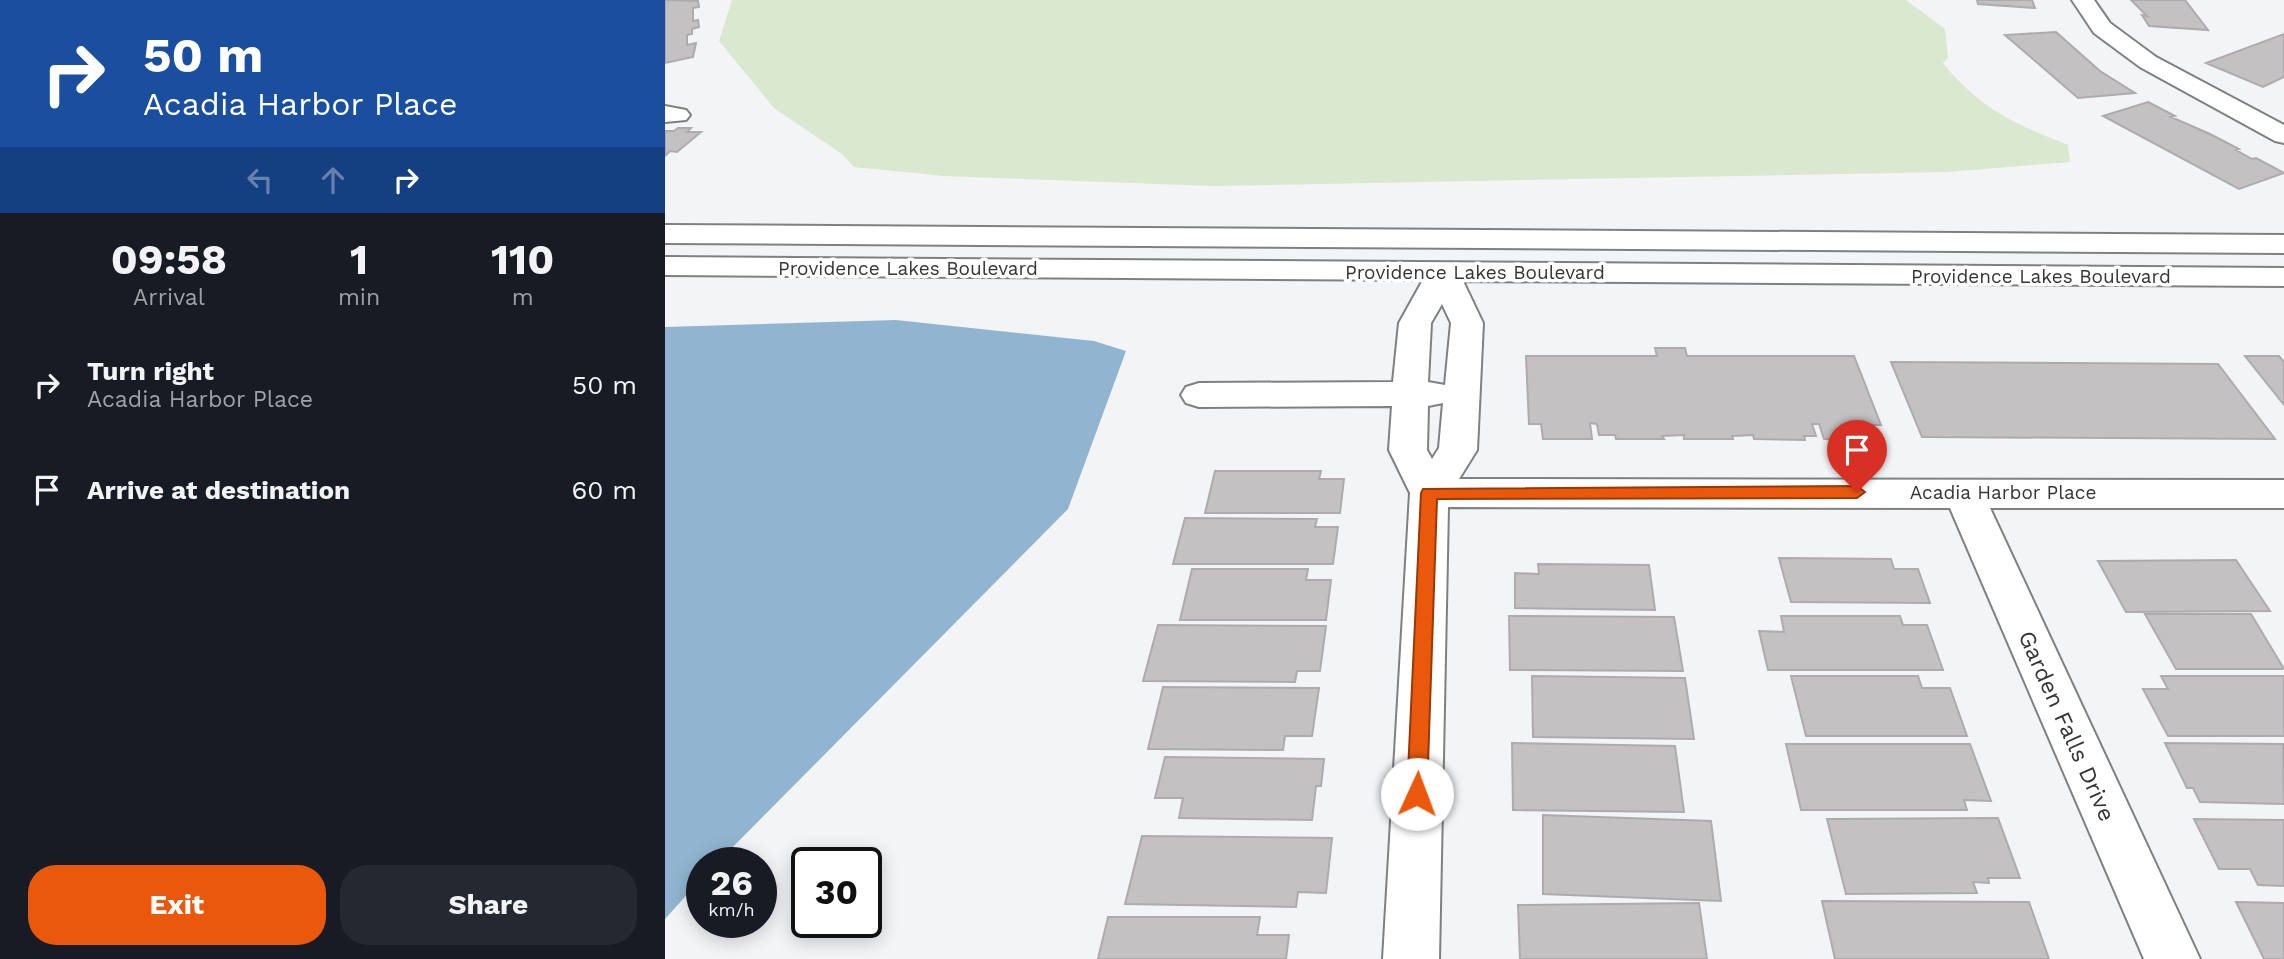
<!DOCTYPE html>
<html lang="en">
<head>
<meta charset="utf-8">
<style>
	body { margin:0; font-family:"Work Sans",sans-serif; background:#242831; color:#f1f3f6; height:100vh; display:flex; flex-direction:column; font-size:26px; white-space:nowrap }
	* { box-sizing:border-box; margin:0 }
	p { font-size:23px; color:#9ea1a6 }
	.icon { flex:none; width:38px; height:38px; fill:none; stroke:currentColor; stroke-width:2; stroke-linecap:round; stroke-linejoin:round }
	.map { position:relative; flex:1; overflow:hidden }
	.sheet { display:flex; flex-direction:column; background:#171b24; width:665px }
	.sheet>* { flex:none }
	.guide { background:#1a4fa0; color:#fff; overflow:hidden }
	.speed { position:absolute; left:21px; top:847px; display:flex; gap:14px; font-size:35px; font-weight:700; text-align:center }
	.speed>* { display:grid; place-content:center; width:91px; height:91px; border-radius:50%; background:#171b24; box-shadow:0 4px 18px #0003; line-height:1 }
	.speed small { font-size:18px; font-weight:400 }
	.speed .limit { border:4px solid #111; border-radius:10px; background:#fff; color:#111 }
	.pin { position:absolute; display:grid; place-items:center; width:60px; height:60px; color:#fff; margin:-72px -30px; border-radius:50% 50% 50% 0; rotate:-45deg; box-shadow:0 0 7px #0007 }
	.pin .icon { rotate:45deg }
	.me { position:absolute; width:77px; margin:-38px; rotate:2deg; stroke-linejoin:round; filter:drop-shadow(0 0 5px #0008) }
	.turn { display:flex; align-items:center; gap:24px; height:147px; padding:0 28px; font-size:32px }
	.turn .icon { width:91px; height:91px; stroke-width:2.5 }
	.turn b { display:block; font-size:49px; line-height:60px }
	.lanes { display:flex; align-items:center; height:66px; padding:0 28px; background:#0003; justify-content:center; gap:35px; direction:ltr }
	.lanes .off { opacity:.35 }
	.eta { display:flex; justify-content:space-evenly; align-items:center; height:119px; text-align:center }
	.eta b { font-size:42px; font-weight:700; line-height:49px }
	.primary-button { display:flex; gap:14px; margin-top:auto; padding:14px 28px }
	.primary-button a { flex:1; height:80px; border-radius:28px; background:#ea580c; color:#fff; font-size:28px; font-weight:700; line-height:80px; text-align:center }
	.primary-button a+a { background:#242831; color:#f1f3f6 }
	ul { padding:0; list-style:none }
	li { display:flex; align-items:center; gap:21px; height:105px; padding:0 28px }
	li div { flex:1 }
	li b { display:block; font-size:26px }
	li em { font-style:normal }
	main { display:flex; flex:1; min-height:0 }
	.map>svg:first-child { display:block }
	.green { fill:#d9e8cf }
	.water { fill:#91b5d1 }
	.building { fill:#c4c1c3; stroke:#adabad; stroke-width:2 }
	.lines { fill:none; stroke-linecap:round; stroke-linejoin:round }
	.minor-casing { stroke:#7e8081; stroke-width:4 }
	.minor { fill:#fff; fill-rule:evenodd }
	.route { fill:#ea580c; stroke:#983908; stroke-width:2 }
	.labels { text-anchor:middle; stroke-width:7; stroke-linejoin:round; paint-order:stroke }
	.street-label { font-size:19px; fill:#353536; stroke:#fff }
	.near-street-label { font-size:23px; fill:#353536; stroke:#fff }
</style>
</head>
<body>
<main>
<section class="sheet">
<div class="guide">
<div class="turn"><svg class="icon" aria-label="right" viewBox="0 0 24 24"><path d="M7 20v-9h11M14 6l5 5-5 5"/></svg><div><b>50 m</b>Acadia Harbor Place</div></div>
<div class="lanes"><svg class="icon off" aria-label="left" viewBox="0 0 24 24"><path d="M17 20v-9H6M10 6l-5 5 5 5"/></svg><svg class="icon off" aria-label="ahead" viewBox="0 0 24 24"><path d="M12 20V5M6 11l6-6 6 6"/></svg><svg class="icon" aria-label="right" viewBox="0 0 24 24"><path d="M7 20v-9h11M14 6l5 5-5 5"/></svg></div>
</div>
<div class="eta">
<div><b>09:58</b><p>Arrival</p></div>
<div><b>1</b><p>min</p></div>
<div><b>110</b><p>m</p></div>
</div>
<ul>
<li><svg class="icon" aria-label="right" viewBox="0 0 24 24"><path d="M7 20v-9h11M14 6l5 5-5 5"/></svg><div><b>Turn right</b><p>Acadia Harbor Place</p></div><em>50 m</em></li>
<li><svg class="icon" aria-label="arrive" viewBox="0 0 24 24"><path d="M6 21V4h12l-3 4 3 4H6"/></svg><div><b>Arrive at destination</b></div><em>60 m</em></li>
</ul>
<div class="primary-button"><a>Exit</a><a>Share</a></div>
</section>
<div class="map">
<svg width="1619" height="959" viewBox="0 0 1619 959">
	<rect width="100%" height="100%" fill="#f2f4f6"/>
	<!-- green -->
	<path class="green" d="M67,0H1241L1280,29L1283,58L1278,63C1315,109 1350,124 1403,145L1405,162L1281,172L549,186L280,176L189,167L177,154L109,108L54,41Z"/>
	<!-- water -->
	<path class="water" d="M231,320L429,341L461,351L403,509L52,863H37V878L0,919V327Z"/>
	<!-- building -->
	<path class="building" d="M0,0L33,1L34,7L28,8V21L33,20L34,27L27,29V34L22,35V45L31,43L28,57L0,63Z
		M1312,0H1367L1370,8L1313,4Z
		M1520,0L1543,30L1484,26L1477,15L1482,16L1466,0Z
		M1391,32L1435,71L1470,93L1413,98L1340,35Z
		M1619,34V77L1598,87L1541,63Z
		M1483,102L1510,116L1506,117L1545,134L1574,149L1571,150L1587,159L1591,158L1619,173L1574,189L1438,116Z
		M13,128H26L22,132H36L12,152L5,151L0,156V131H9Z
		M990,348H1020L1022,356H1189L1216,425H1203L1209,440L1159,439L1154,424H1147L1151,436H1139L1140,440L1089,439L1088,435L1067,436L1068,439H1019V435L997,436L999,439H951L950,435H934L932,424L925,423L927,439H878L876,424H864L861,356H992Z
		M1580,356H1614L1619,362V405Z
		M1226,362L1553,364L1610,439L1257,437Z
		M550,471H656L654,479H679L675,513H540Z
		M520,518L652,519L650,527H673L668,564H508Z
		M1114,558L1226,559L1229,569H1253L1265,603L1126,602Z
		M1571,560L1605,611L1461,612L1433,561Z
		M873,564L984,565L990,610L850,608V573L874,574Z
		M527,569H643L641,580H666L661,620H515Z
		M1480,614H1586L1619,669H1511Z
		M844,616L1009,617L1018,671L845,670Z
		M1116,616H1235L1238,625H1262L1278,670H1103L1094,631L1119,632Z
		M493,625L661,626L655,671H632L630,682L478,681Z
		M867,676L1020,678L1029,739L868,737Z
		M1126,676H1253L1257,688H1285L1302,736H1141Z
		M1496,676H1619V736H1503L1478,689H1503Z
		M498,687L654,688L647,736H620L618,750L483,749Z
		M847,743L1010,746L1019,812L848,810Z
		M1500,743L1618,744L1619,804L1535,802L1528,788H1522Z
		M1121,744H1305L1326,801L1299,800L1302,810H1136Z
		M500,757L659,759L656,786H651L647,820L514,818L518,798H490Z
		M878,815L1046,821L1056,901L878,894Z
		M1333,818L1355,878H1323L1324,883L1308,882L1312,893L1181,894L1162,819Z
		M1529,819L1619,820V886L1593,885L1585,869H1554Z
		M477,836L667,838L661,893L633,892L631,907L460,904Z
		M1157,901L1364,902L1384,959H1170Z
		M1571,902L1619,903V959H1599Z
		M1034,903L1042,959H855L853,905Z
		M443,917H595L592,935H624L621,959H433Z"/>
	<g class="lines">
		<!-- minor casing -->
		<g class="minor-casing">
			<path id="minor" d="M1407,0H1429L1445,23L1491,57L1619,125V143L1610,141L1475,67L1429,33Z
				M0,106L21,110L25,115L21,120L0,122Z
				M0,225L1619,235V253L0,243Z
				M0,257L1619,268V286L798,281L818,323L812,450L794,479L1619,480V508H1325L1535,959H1479L1285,508L783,507L774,959H718L745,493L724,450L727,406L534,407L521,403L516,395L521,387L534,383L728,382L734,323L758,280L0,275ZM777,304L786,323L780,385L763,382L766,323ZM778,403L774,448L767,459L762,450L763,406Z"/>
		</g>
		<!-- minor -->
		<use href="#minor" class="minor"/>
	</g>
	<!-- route -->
	<path class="route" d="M1192,486L1200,492L1192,498L772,499L762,794L759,801L752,804L745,801L742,794L756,493L758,489Z"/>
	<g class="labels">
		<!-- street labels -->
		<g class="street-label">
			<text x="243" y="275">Providence Lakes Boulevard</text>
			<text x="810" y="279">Providence Lakes Boulevard</text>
			<text x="1376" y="283">Providence Lakes Boulevard</text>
			<text x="1338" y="499">Acadia Harbor Place</text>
		</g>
		<!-- near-street labels -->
		<g class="near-street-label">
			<text transform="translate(1402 726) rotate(66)" y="8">Garden Falls Drive</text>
		</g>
	</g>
</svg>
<div class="speed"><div>26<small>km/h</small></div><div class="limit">30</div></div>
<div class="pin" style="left:1192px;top:492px;background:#d93025"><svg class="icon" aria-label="arrive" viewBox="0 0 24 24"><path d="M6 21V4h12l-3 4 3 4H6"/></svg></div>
<svg class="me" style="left:752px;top:794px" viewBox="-20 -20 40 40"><circle r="19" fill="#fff"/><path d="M0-13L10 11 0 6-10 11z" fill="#ea580c"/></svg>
</div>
</main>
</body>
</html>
